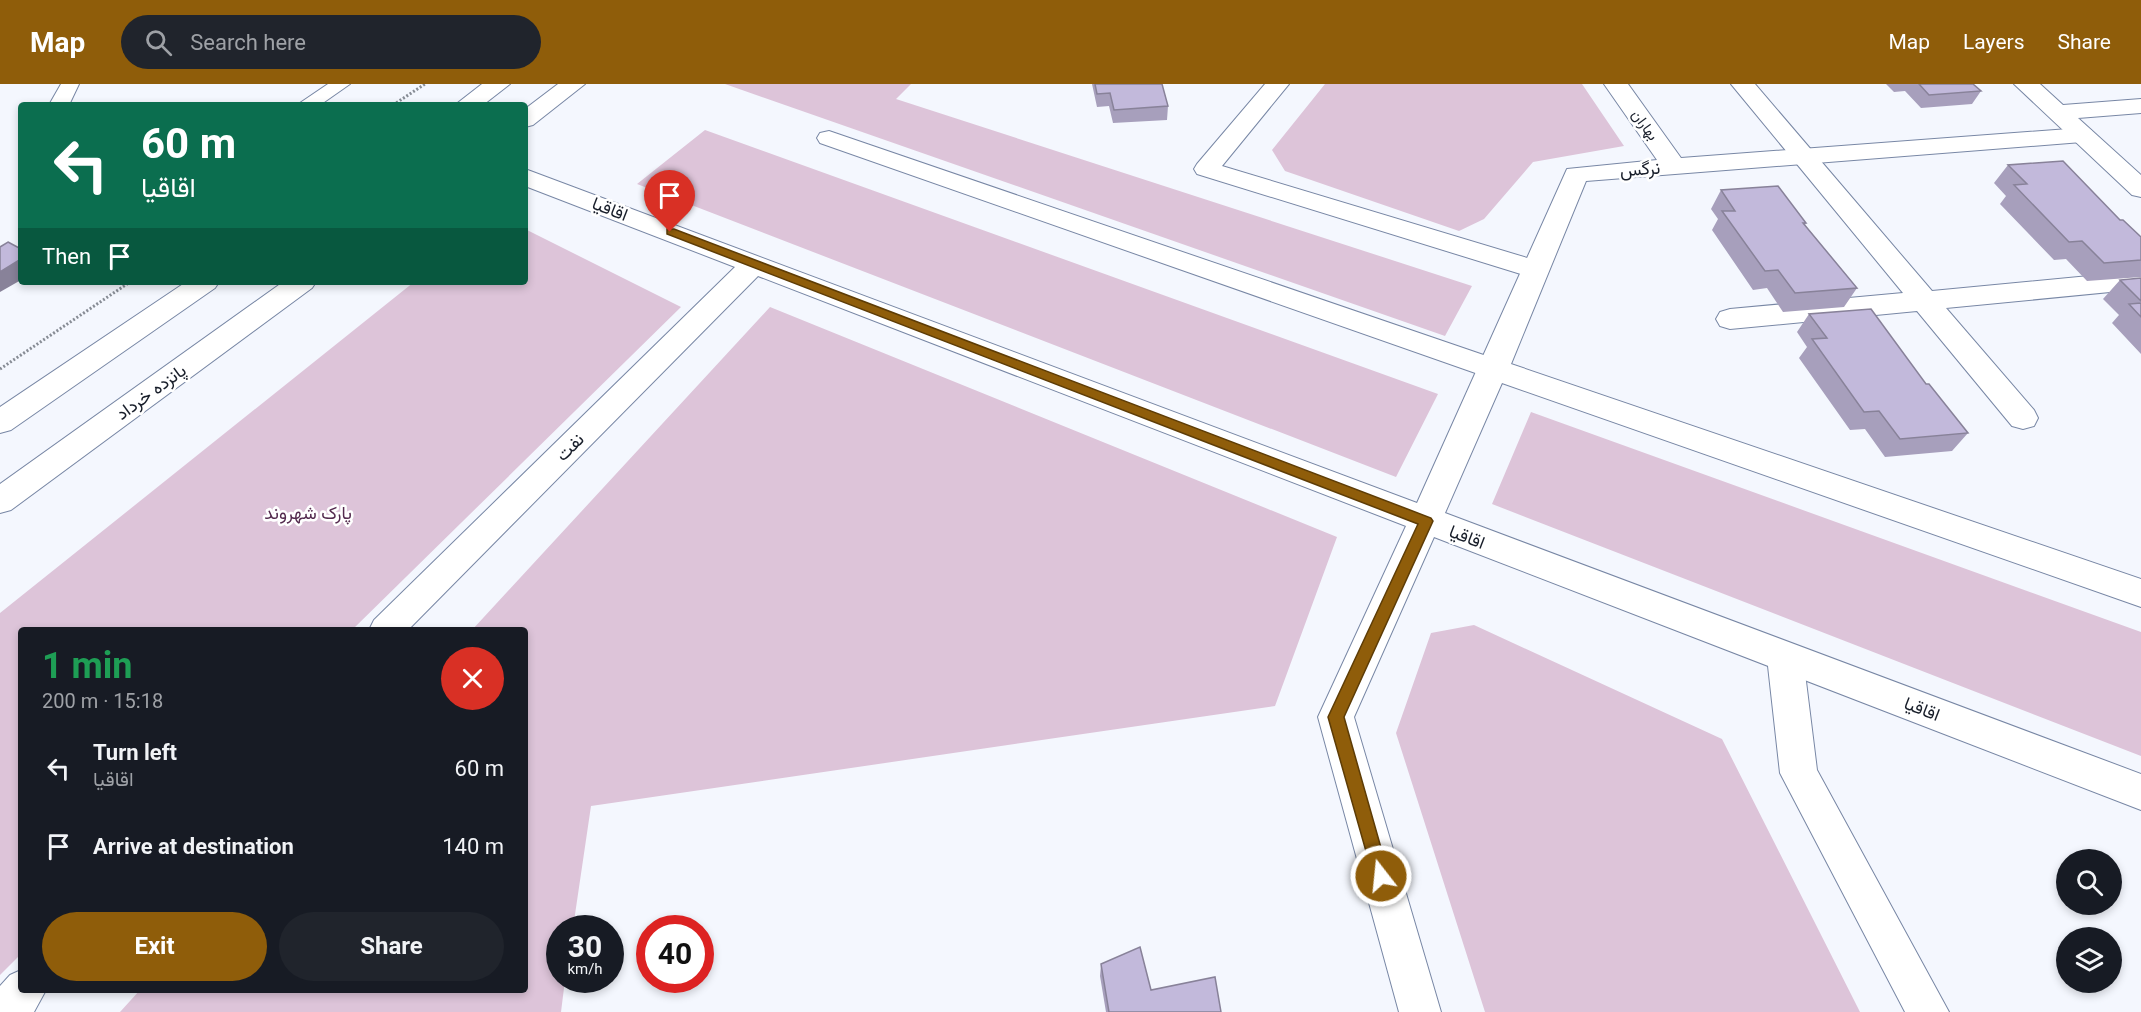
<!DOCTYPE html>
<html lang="en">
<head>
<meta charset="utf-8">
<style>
	body { margin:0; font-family:Roboto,Vazirmatn,sans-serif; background:#20242c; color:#f1f3f6; height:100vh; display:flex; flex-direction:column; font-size:22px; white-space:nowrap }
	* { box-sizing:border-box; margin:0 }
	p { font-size:20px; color:#9ea1a6 }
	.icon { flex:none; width:33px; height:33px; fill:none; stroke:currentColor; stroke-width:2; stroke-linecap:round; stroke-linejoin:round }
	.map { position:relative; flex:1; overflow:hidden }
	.sheet { position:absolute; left:18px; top:543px; width:510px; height:366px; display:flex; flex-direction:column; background:#171b24; border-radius:6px; box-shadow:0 3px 9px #0003 }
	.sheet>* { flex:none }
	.hud { position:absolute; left:18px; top:18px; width:510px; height:183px; border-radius:6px; box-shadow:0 3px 9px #0003; background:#0b6e4f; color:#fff; overflow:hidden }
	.tools { position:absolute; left:2056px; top:765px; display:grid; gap:12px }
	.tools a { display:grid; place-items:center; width:66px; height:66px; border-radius:50%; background:#171b24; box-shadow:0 3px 9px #0003; font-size:30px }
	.speed { position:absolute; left:546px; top:831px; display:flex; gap:12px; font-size:30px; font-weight:700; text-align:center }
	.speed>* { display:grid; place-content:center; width:78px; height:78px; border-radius:50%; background:#171b24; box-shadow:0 3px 9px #0003; line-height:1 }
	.speed small { font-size:15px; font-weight:400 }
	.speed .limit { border:9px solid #d22; background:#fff; color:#111 }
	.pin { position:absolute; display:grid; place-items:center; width:51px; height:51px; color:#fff; margin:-62px -26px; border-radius:50% 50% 50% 0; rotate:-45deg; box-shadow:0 0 6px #0007 }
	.pin .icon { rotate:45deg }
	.me { position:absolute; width:66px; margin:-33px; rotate:344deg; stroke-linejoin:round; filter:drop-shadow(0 0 4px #0008) }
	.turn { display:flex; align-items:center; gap:21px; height:126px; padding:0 24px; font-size:27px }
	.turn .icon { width:78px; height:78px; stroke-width:2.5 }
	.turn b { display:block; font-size:42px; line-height:51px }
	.then { display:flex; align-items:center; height:57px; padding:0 24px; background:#0003; gap:12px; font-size:22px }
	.round { display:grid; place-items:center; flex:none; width:63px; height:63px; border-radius:32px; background:#20242c }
	.headline { display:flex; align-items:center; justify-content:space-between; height:102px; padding:0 24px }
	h1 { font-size:36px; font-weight:700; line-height:45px; color:#1e9e55 }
	.button { display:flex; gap:12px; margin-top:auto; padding:12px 24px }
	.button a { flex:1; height:69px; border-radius:36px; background:#8f5d0a; color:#fff; font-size:24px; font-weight:700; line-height:69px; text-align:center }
	.button a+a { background:#20242c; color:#f1f3f6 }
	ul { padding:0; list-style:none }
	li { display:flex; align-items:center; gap:18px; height:78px; padding:0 24px }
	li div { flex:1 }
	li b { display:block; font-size:22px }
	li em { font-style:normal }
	header { display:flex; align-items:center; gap:36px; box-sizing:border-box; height:84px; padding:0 30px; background:#8f5d0a; color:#fff }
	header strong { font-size:28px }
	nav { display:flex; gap:33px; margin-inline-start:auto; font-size:21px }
	.search { width:420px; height:54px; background:#20242c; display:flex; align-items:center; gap:15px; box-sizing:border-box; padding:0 21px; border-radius:33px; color:#9ea1a6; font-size:22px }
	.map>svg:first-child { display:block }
	.green { fill:#ddc4d9 }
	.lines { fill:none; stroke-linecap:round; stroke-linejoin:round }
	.service-casing { stroke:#7887a5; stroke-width:2 }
	.minor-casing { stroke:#7887a5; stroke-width:2 }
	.tertiary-casing { stroke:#7887a5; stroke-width:2 }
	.primary-casing { stroke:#7887a5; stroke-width:2 }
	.path { stroke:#878c95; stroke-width:3; stroke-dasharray:2 2; stroke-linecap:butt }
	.service { fill:#fff; fill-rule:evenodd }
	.minor { fill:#fff; fill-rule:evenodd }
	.tertiary { fill:#fff; fill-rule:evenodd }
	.primary { fill:#fff; fill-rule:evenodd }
	.wall { fill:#a79fbc }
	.shaded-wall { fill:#888299 }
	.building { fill:#c2b9db; stroke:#888299; stroke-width:1.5 }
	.route { fill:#8f5d0a; stroke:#5d3c06; stroke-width:1.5 }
	.labels { text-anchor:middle; stroke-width:5; stroke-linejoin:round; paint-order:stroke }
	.far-street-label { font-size:15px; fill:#181e2a; stroke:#fff }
	.street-label { font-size:18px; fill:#181e2a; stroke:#fff }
	.park-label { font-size:18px; fill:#542b4f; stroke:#fff }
</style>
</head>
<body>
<header>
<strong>Map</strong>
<div class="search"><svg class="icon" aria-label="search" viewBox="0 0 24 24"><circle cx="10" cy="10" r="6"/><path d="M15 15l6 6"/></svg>Search here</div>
<nav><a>Map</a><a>Layers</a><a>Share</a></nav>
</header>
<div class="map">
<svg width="2141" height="928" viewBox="0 0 2141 928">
	<rect width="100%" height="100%" fill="#f4f7fe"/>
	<!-- green -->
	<path class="green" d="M725,0H911L896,15L1472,202L1445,252Z
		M1325,0H1582L1624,62L1533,78L1484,135L1459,147L1285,87L1272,66Z
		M705,46L1438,310L1396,393L637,100Z
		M525,145L681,223L352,546H21V870L0,891V529L414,198H525Z
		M770,223L1337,453L1275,622L591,722L573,844H560V896H565L561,928H120L140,906H525V546H472Z
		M1531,328L2141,548V672L1492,420Z
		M1474,541L1722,655L1860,928H1485L1396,649L1431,549Z"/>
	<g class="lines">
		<!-- service casing -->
		<g class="service-casing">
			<path id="service" d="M61,0H79L69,21H49Z
				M328,0H350L320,21H297Z"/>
		</g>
		<!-- minor casing -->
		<g class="minor-casing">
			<path id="minor" d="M1265,0H1289L1222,82L1544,179L1548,185L1544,191L1534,194L1524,191L1197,90L1194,85L1197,80Z
				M1731,0H1755L1932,207L2141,187V205L1946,224L2034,326L2038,334L2034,342L2023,345L2012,342L1917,227L1730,245L1720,242L1716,235L1720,228L1730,225L1903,209Z
				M2014,0H2040L2063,21L2141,15V29L2078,34L2141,91V113L2132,111Z
				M829,47L1504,278L1509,285L1504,292L1494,295L1484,292L820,59L817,54L820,49Z
				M1785,558L1797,562L1803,573L1817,686L1949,928H1905L1780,689L1767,573L1773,562Z"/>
		</g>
		<!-- tertiary casing -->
		<g class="tertiary-casing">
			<path id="tertiary" d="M1604,0H1628L1681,74L2082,44L2091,46L2094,51L2091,56L2082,58L1586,97L1511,280L2141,495V523L1502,299L1445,429L2141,690V726L1434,453L1354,633L1441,928H1399L1318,633L1406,442L758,192L408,546H369L374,536L735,183L525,102V85L1417,419L1567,85L1657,76Z
				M21,886V906H46L34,928H0V902L10,891Z"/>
		</g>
		<!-- primary casing -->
		<g class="primary-casing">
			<path id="primary" d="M482,0H510L483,21H455Z
				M558,0H585L533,41L525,43V25Z
				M186,198H219L215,204L11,346L0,349V323Z
				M283,198H316L312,204L11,426L0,429V400Z"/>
		</g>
		<!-- path -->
		<path class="path" d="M393,21L425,0
			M0,285L130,198"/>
		<!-- service -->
		<use href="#service" class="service"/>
		<!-- minor -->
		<use href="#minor" class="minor"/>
		<!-- tertiary -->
		<use href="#tertiary" class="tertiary"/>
		<!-- primary -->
		<use href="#primary" class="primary"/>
	</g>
	<!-- wall -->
	<path class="wall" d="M1092,0H1162L1168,22L1167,36L1113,39L1109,22L1097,23Z
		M1886,0H1973L1981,7L1972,20L1921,24L1905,7L1894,8Z
		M2008,81L2120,136L2141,153V193L2087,197L2066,175L2054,176L2000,120L2006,112L1994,99Z
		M1721,106L1806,139L1805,141L1857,204L1844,223L1783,228L1767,204L1753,206L1712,146L1718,135L1711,125Z
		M2141,194V270L2112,239L2119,231L2103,215L2120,196Z
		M1809,230L1926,300L1968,349L1952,367L1885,373L1865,345L1850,346L1799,274L1807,263L1797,248Z
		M1101,880L1151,906L1221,928H1106L1100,892Z"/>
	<!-- shaded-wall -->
	<path class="shaded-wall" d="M21,175V196L0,208V188Z"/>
	<!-- building -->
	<path class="building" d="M1095,0H1162L1168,22L1114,26L1110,9L1097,10Z
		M1919,0H1973L1981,7L1929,11Z
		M2063,77L2120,136H2123L2141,153V176L2104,179L2082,157L2069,158L2014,101L2027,100L2008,81Z
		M1778,102L1806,139H1803L1857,204L1795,209L1778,186L1765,187L1722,127H1735L1721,106Z
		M8,158L21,165V175L0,188V163Z
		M2141,194V217L2120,196Z
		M2141,219V233L2129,220Z
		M1871,225L1926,300H1929L1968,349L1900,355L1879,327L1864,328L1812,255L1827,254L1809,230Z
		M1140,863L1151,906L1215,893L1221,928H1109L1101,880Z"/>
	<!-- route -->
	<path class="route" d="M667,145H674L1431,434L1433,437L1344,633L1389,792L1387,798L1381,800L1375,798L1373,792L1328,633L1418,440L667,150Z"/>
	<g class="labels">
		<!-- far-street labels -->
		<g class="far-street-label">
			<text transform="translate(1645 41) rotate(54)" y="5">بهاران</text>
		</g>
		<!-- street labels -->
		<g class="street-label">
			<text transform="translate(1640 85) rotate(-4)" y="6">نرگس</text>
			<text transform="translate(610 125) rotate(21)" y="6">اقاقیا</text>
			<text transform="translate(151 308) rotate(-36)" y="6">پانزده خرداد</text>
			<text transform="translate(570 363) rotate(-45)" y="6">نفت</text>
			<text transform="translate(1467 453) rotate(21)" y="6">اقاقیا</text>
			<text transform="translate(1922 625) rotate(21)" y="6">اقاقیا</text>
		</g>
		<!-- park labels -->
		<g class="park-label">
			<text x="308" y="435">پارک شهروند</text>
		</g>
	</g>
</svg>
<div class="tools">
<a><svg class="icon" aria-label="search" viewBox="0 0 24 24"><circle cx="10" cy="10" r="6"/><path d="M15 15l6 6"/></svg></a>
<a><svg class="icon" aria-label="layers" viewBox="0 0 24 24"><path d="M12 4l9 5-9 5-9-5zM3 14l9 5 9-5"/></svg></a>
</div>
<div class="speed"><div>30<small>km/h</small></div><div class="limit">40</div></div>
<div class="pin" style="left:670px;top:148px;background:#d93025"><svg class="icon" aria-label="arrive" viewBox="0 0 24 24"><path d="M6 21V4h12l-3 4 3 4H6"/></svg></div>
<svg class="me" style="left:1381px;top:792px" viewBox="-20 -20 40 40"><circle r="17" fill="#8f5d0a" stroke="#fff" stroke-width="3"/><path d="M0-11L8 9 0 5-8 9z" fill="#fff"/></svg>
<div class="hud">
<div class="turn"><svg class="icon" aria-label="left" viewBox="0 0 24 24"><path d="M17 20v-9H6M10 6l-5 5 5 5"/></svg><div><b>60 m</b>اقاقیا</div></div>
<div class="then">Then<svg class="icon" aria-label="arrive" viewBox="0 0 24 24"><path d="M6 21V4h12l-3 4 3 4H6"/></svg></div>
</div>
<section class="sheet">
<div class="headline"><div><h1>1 min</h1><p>200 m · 15:18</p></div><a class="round" style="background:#d93025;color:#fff"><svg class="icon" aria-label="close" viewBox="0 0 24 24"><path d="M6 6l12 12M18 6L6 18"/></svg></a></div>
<ul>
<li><svg class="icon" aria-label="left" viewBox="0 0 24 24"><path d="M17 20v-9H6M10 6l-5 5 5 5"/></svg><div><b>Turn left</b><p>اقاقیا</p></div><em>60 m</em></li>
<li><svg class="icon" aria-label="arrive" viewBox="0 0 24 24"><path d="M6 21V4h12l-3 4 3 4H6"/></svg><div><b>Arrive at destination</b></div><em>140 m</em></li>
</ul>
<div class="button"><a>Exit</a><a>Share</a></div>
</section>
</div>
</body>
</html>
